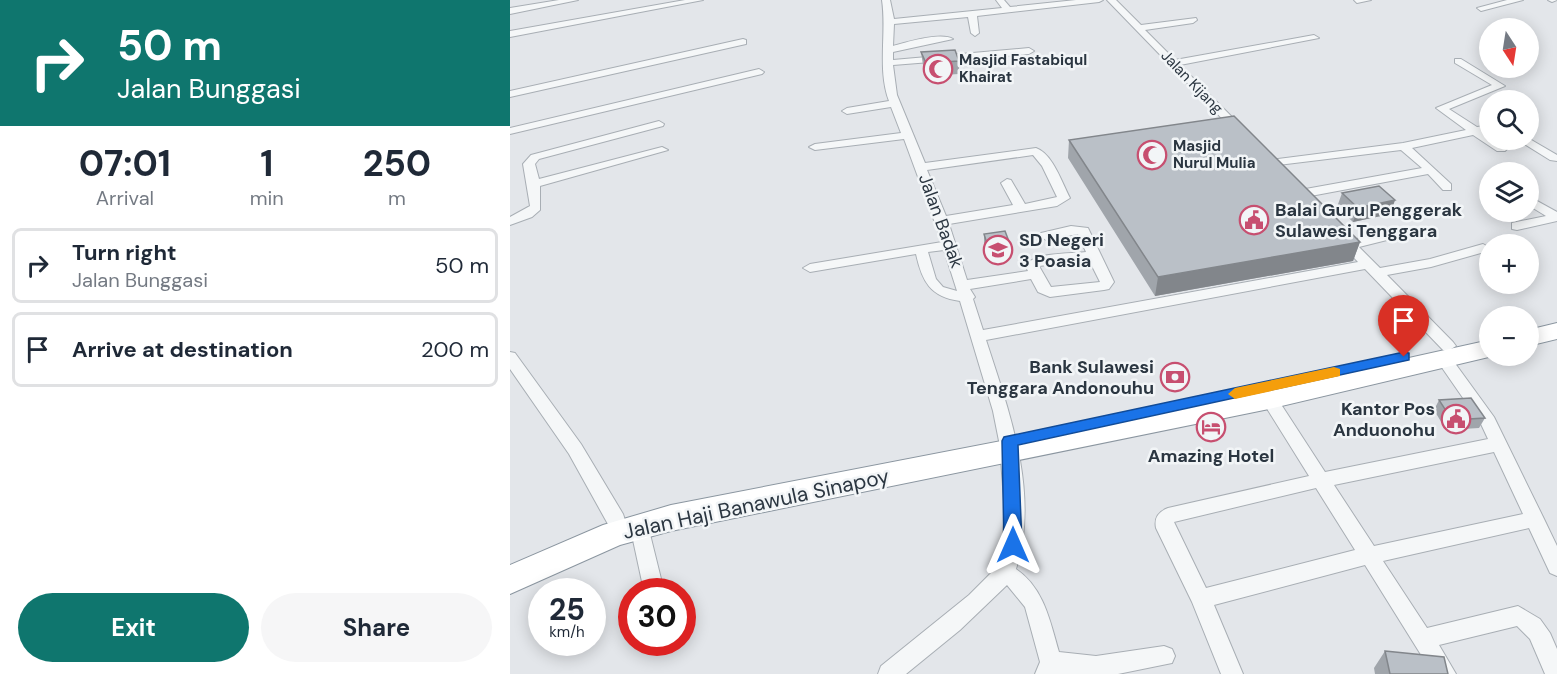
<!DOCTYPE html>
<html lang="en">
<head>
<meta charset="utf-8">
<style>
	body { margin:0; font-family:"DM Sans",sans-serif; background:#f6f6f7; color:#1f2937; height:100vh; display:flex; flex-direction:column; font-size:22px; white-space:nowrap }
	* { box-sizing:border-box; margin:0 }
	p { font-size:20px; color:#747a83 }
	.icon { flex:none; width:33px; height:33px; fill:none; stroke:currentColor; stroke-width:2; stroke-linecap:round; stroke-linejoin:round }
	.map { position:relative; flex:1; overflow:hidden }
	.panel { display:flex; flex-direction:column; background:#fff; width:510px }
	.panel>* { flex:none }
	.banner { background:#0f766e; color:#fff; overflow:hidden }
	.needle { width:39px; rotate:168deg }
	.tools { position:absolute; left:969px; top:18px; display:grid; gap:12px }
	.tools a { display:grid; place-items:center; width:60px; height:60px; border-radius:50%; background:#fff; box-shadow:0 3px 15px #0003; font-size:30px }
	.speed { position:absolute; left:18px; top:578px; display:flex; gap:12px; font-size:30px; font-weight:700; text-align:center }
	.speed>* { display:grid; place-content:center; width:78px; height:78px; border-radius:50%; background:#fff; box-shadow:0 3px 15px #0003; line-height:1 }
	.speed small { font-size:15px; font-weight:400 }
	.speed .limit { border:9px solid #d22; background:#fff; color:#111 }
	.pin { position:absolute; display:grid; place-items:center; width:51px; height:51px; color:#fff; margin:-62px -26px; border-radius:50% 50% 50% 0; rotate:-45deg; box-shadow:0 0 6px #0007 }
	.pin .icon { rotate:45deg }
	.me { position:absolute; width:66px; margin:-33px; rotate:0deg; stroke-linejoin:round; filter:drop-shadow(0 0 4px #0008) }
	.turn { display:flex; align-items:center; gap:21px; height:126px; padding:0 18px; font-size:27px }
	.turn .icon { width:78px; height:78px; stroke-width:2.5 }
	.turn b { display:block; font-size:42px; line-height:51px }
	.eta { display:flex; justify-content:space-evenly; align-items:center; height:102px; text-align:center }
	.eta b { font-size:36px; font-weight:700; line-height:42px }
	.button { display:flex; gap:12px; margin-top:auto; padding:12px 18px }
	.button a { flex:1; height:69px; border-radius:36px; background:#0f766e; color:#fff; font-size:24px; font-weight:700; line-height:69px; text-align:center }
	.button a+a { background:#f6f6f7; color:#1f2937 }
	ul { padding:0; list-style:none }
	li { display:flex; align-items:center; gap:18px; height:75px; margin:0 12px 9px; padding:0 6px; border:3px solid #e0e1e3; border-radius:9px }
	li div { flex:1 }
	li b { display:block; font-size:22px }
	li em { font-style:normal }
	main { display:flex; flex:1; min-height:0 }
	.map>svg:first-child { display:block }
	.lines { fill:none; stroke-linecap:round; stroke-linejoin:round }
	.minor-casing { stroke:#a8aeb4; stroke-width:2 }
	.trunk-casing { stroke:#8b96a0; stroke-width:2 }
	.minor { fill:#f5f7f8; fill-rule:evenodd }
	.trunk { fill:#fff; fill-rule:evenodd }
	.wall { fill:#a0a5ab }
	.shaded-wall { fill:#82868b }
	.building { fill:#bac0c7; stroke:#82868b; stroke-width:1.5 }
	.route { fill:#1a73e8; stroke:#114b97; stroke-width:1.5 }
	.slow { fill:#f59e0b }
	.labels { text-anchor:middle; stroke-width:5; stroke-linejoin:round; paint-order:stroke }
	.far-poi-label { font-size:15px; font-weight:bold; fill:#2b3641; stroke:#f2f5f7; text-anchor:start }
	.far-street-label { font-size:15px; fill:#2b3641; stroke:#f2f5f7 }
	.poi-label { font-size:18px; font-weight:bold; fill:#2b3641; stroke:#f2f5f7; text-anchor:start }
	.street-label { font-size:18px; fill:#2b3641; stroke:#f2f5f7 }
	.near-street-label { font-size:21px; fill:#2b3641; stroke:#f2f5f7 }
</style>
</head>
<body>
<main>
<section class="panel">
<div class="banner">
<div class="turn"><svg class="icon" aria-label="right" viewBox="0 0 24 24"><path d="M7 20v-9h11M14 6l5 5-5 5"/></svg><div><b>50 m</b>Jalan Bunggasi</div></div>
</div>
<div class="eta">
<div><b>07:01</b><p>Arrival</p></div>
<div><b>1</b><p>min</p></div>
<div><b>250</b><p>m</p></div>
</div>
<ul>
<li><svg class="icon" aria-label="right" viewBox="0 0 24 24"><path d="M7 20v-9h11M14 6l5 5-5 5"/></svg><div><b>Turn right</b><p>Jalan Bunggasi</p></div><em>50 m</em></li>
<li><svg class="icon" aria-label="arrive" viewBox="0 0 24 24"><path d="M6 21V4h12l-3 4 3 4H6"/></svg><div><b>Arrive at destination</b></div><em>200 m</em></li>
</ul>
<div class="button"><a>Exit</a><a>Share</a></div>
</section>
<div class="map">
<svg width="1047" height="674" viewBox="0 0 1047 674">
	<rect width="100%" height="100%" fill="#e3e6ea"/>
	<g class="lines">
		<!-- minor casing -->
		<g class="minor-casing">
			<path id="minor" d="M49,0H68L0,14V8Z
				M175,0H193L0,37V31Z
				M372,0H380L384,19L492,8L486,0H494L500,7L566,0H593L589,2L467,16L469,33L465,36L461,33L458,17L384,24L383,46C397,42 431,32 443,39L383,52V60L519,48L524,51L519,54L383,65L387,95L415,163L526,148C543,154 552,183 560,198L547,206L439,224L457,280L518,271L515,265C527,252 559,254 576,252L568,234L536,240L530,236L531,233L561,226L578,228L604,282L599,289L594,290L540,297L528,292L521,279L460,289L465,297L463,299L473,330L848,262L826,238L833,234L843,240L880,231L885,232L886,235L885,238L849,247L870,268L920,259L973,244L980,248L978,251L921,267L877,275L943,342L946,346L938,351L933,350L855,269L476,340C499,411 530,494 506,569C534,588 540,621 549,652L586,656L654,646L662,649L665,656L662,663L608,674H525L530,662L515,607L497,585L450,630L396,674H368L371,666L459,595L485,569L491,555L495,514L490,446L483,411L450,301C420,297 412,281 406,254L300,272L293,268L300,264L432,242L394,139L305,150L299,147L305,144L391,133L381,107L337,114L332,111L337,108L379,101C367,69 377,33 372,0ZM523,155L532,166L547,197L515,204L501,180L497,179L491,183L503,205L436,216L417,170ZM434,250L447,291L433,287L426,279L418,252ZM579,260L590,282L541,287L529,266Z
				M597,0H606L631,25L686,18L687,20L683,23L635,30L665,60L804,35L809,38L670,65L733,128L734,130L729,133L725,132Z
				M844,0H861L847,3Z
				M997,0H1013L971,11L967,8Z
				M1038,0H1047L1042,2Z
				M233,39L236,40V44L0,97V91Z
				M945,59H951L995,86L939,109L967,127L980,125V131L974,132L980,136V140H984L997,149L995,151H987L963,135L902,148L941,184V190H933L918,174L790,198L784,194L790,190L912,168L891,150L760,166L754,163L760,160L893,143L956,130L926,108L982,85L945,63Z
				M249,69L254,72L252,74L0,134V128Z
				M149,121L154,124L153,126L29,159L25,164L29,179L152,147L158,150L30,186V210L22,217L0,225V217L20,206L13,164L21,155Z
				M1018,138L1047,155V161L1040,160L1008,140Z
				M1018,196L1047,212V221L1007,230L1002,229V223L1036,216L1018,205Z
				M0,352L5,353L71,444L113,514L115,520L113,526L106,528L99,526L59,454L0,369Z
				M934,354L939,355L984,417L1034,519L1047,546V576L1040,573L1019,528L873,561L917,628L1008,606L1030,619L1040,633L1047,649V674H1035L1020,639L1007,626L929,645L946,674H923L855,565L704,605L733,674H711L682,602L646,528C644,518 648,512 658,508L799,476L751,399L753,395H765L815,472L978,439L971,424L926,359ZM984,452L1013,514L864,546L824,485ZM806,488L845,550L696,588L664,522Z
				M129,518L136,520L138,526L154,591H134L120,526L122,520Z"/>
		</g>
		<!-- trunk casing -->
		<g class="trunk-casing">
			<path id="trunk" d="M1047,323V339L1018,346V330Z
				M980,340V356H983L759,409L161,531L110,545L0,594V565L93,525L161,505L759,389Z"/>
		</g>
		<!-- minor -->
		<use href="#minor" class="minor"/>
		<!-- trunk -->
		<use href="#trunk" class="trunk"/>
	</g>
	<!-- wall -->
	<path class="wall" d="M411,52L449,61V74L417,76L413,65Z
		M559,140L850,242L843,261L645,296L558,158Z
		M832,193L885,200L880,214L843,222L827,207Z
		M474,234L501,247V256L480,260L474,244Z
		M929,400L975,418L969,428L936,430L924,410Z
		M875,651L938,674H865L864,668Z"/>
	<!-- shaded-wall -->
	<path class="shaded-wall" d="M885,200L880,214L843,222L848,208Z
		M850,242L843,261L645,296L648,277Z
		M501,247V256L480,260L479,250Z"/>
	<!-- building -->
	<path class="building" d="M445,50L449,61L416,63L411,52Z
		M724,116L850,242L648,277L559,140Z
		M869,186L885,200L848,208L832,193Z
		M495,231L501,247L479,250L474,234Z
		M961,398L975,418L942,420L929,400Z
		M875,651L934,657L938,674H880Z"/>
	<!-- route -->
	<path class="route" d="M894,352L899,353V360L508,445L512,545L509,550L503,552L497,550L494,545L492,441L494,437Z"/>
	<!-- slow -->
	<path class="slow" d="M824,367L830,369V376L725,399L718,394L725,388Z"/>
	<!-- icons -->
	<defs>
		<g id="mosque-ring" transform="scale(1.5)"><circle r="9.5" fill="#f2f5f7" stroke="#c74f70" stroke-width="1.5"/><path d="M3.5-4.9A6 6 0 1 0 3.5 4.9A5 5 0 1 1 3.5-4.9Z" fill="#c74f70"/></g>
		<g id="civic-ring" transform="scale(1.5)"><circle r="9.5" fill="#f2f5f7" stroke="#c74f70" stroke-width="1.5"/><path d="M-.6-6.5H3V-4.5H.6V-3L4-1V1h2V6H-6V1h2V-1L-.6-3ZM-1.2 2.5V6h2.4V2.5Z" fill="#c74f70"/></g>
		<g id="school-ring" transform="scale(1.5)"><circle r="9.5" fill="#f2f5f7" stroke="#c74f70" stroke-width="1.5"/><path d="M0-5L7-2L0 1L-7-2ZM-4 1L0 2.5L4 1V4Q0 6-4 4Z" fill="#c74f70"/></g>
		<g id="bank-ring" transform="scale(1.5)"><circle r="9.5" fill="#f2f5f7" stroke="#c74f70" stroke-width="1.5"/><path d="M-6-4H6V4H-6ZM0-2.3a2.3 2.3 0 1 0 0 4.6a2.3 2.3 0 1 0 0-4.6Z" fill="#c74f70"/></g>
		<g id="hotel-ring" transform="scale(1.5)"><circle r="9.5" fill="#f2f5f7" stroke="#c74f70" stroke-width="1.5"/><path d="M-6-4.5h1.5V1H6V5H4.5V3h-9V5H-6ZM-4 0a1.8 1.8 0 1 1 3.6 0ZM.5 0V-2.5h3Q6-2.5 6 0Z" fill="#c74f70"/></g>
	</defs>
	<g fill-rule="evenodd">
		<use href="#mosque-ring" x="428" y="69"/>
		<use href="#mosque-ring" x="642" y="155"/>
		<use href="#civic-ring" x="744" y="220"/>
		<use href="#school-ring" x="488" y="250"/>
		<use href="#bank-ring" x="665" y="377"/>
		<use href="#civic-ring" x="946" y="419"/>
		<use href="#hotel-ring" x="701" y="427"/>
	</g>
	<g class="labels">
		<!-- far-poi labels -->
		<g class="far-poi-label">
			<text x="449" y="65">Masjid Fastabiqul<tspan x="449" dy="17">Khairat</tspan></text>
			<text x="663" y="151">Masjid<tspan x="663" dy="17">Nurul Mulia</tspan></text>
		</g>
		<!-- far-street labels -->
		<g class="far-street-label">
			<text transform="translate(682 82) rotate(46)" y="5">Jalan Kijang</text>
		</g>
		<!-- poi labels -->
		<g class="poi-label">
			<text x="765" y="216">Balai Guru Penggerak<tspan x="765" dy="21">Sulawesi Tenggara</tspan></text>
			<text x="509" y="246">SD Negeri<tspan x="509" dy="21">3 Poasia</tspan></text>
			<text x="644" y="373" text-anchor="end">Bank Sulawesi<tspan x="644" dy="21">Tenggara Andonouhu</tspan></text>
			<text x="925" y="415" text-anchor="end">Kantor Pos<tspan x="925" dy="21">Anduonohu</tspan></text>
			<text x="701" y="462" text-anchor="middle">Amazing Hotel</text>
		</g>
		<!-- street labels -->
		<g class="street-label">
			<text transform="translate(431 221) rotate(70)" y="6">Jalan Badak</text>
		</g>
		<!-- near-street labels -->
		<g class="near-street-label">
			<text transform="translate(246 504) rotate(-12)" y="7">Jalan Haji Banawula Sinapoy</text>
		</g>
	</g>
</svg>
<div class="tools">
<a><svg class="needle" viewBox="-14 -14 28 28"><path d="M0-13l5 13h-10z" fill="#e53935"/><path d="M0 13l5-13h-10z" fill="#747a83"/></svg></a>
<a><svg class="icon" aria-label="search" viewBox="0 0 24 24"><circle cx="10" cy="10" r="6"/><path d="M15 15l6 6"/></svg></a>
<a><svg class="icon" aria-label="layers" viewBox="0 0 24 24"><path d="M12 4l9 5-9 5-9-5zM3 14l9 5 9-5"/></svg></a>
<a>+</a>
<a>−</a>
</div>
<div class="speed"><div>25<small>km/h</small></div><div class="limit">30</div></div>
<div class="pin" style="left:894px;top:357px;background:#d93025"><svg class="icon" aria-label="arrive" viewBox="0 0 24 24"><path d="M6 21V4h12l-3 4 3 4H6"/></svg></div>
<svg class="me" style="left:503px;top:545px" viewBox="-20 -20 40 40"><path d="M0-17L14 15 0 8-14 15z" fill="#1a73e8" stroke="#fff" stroke-width="4"/></svg>
</div>
</main>
</body>
</html>
